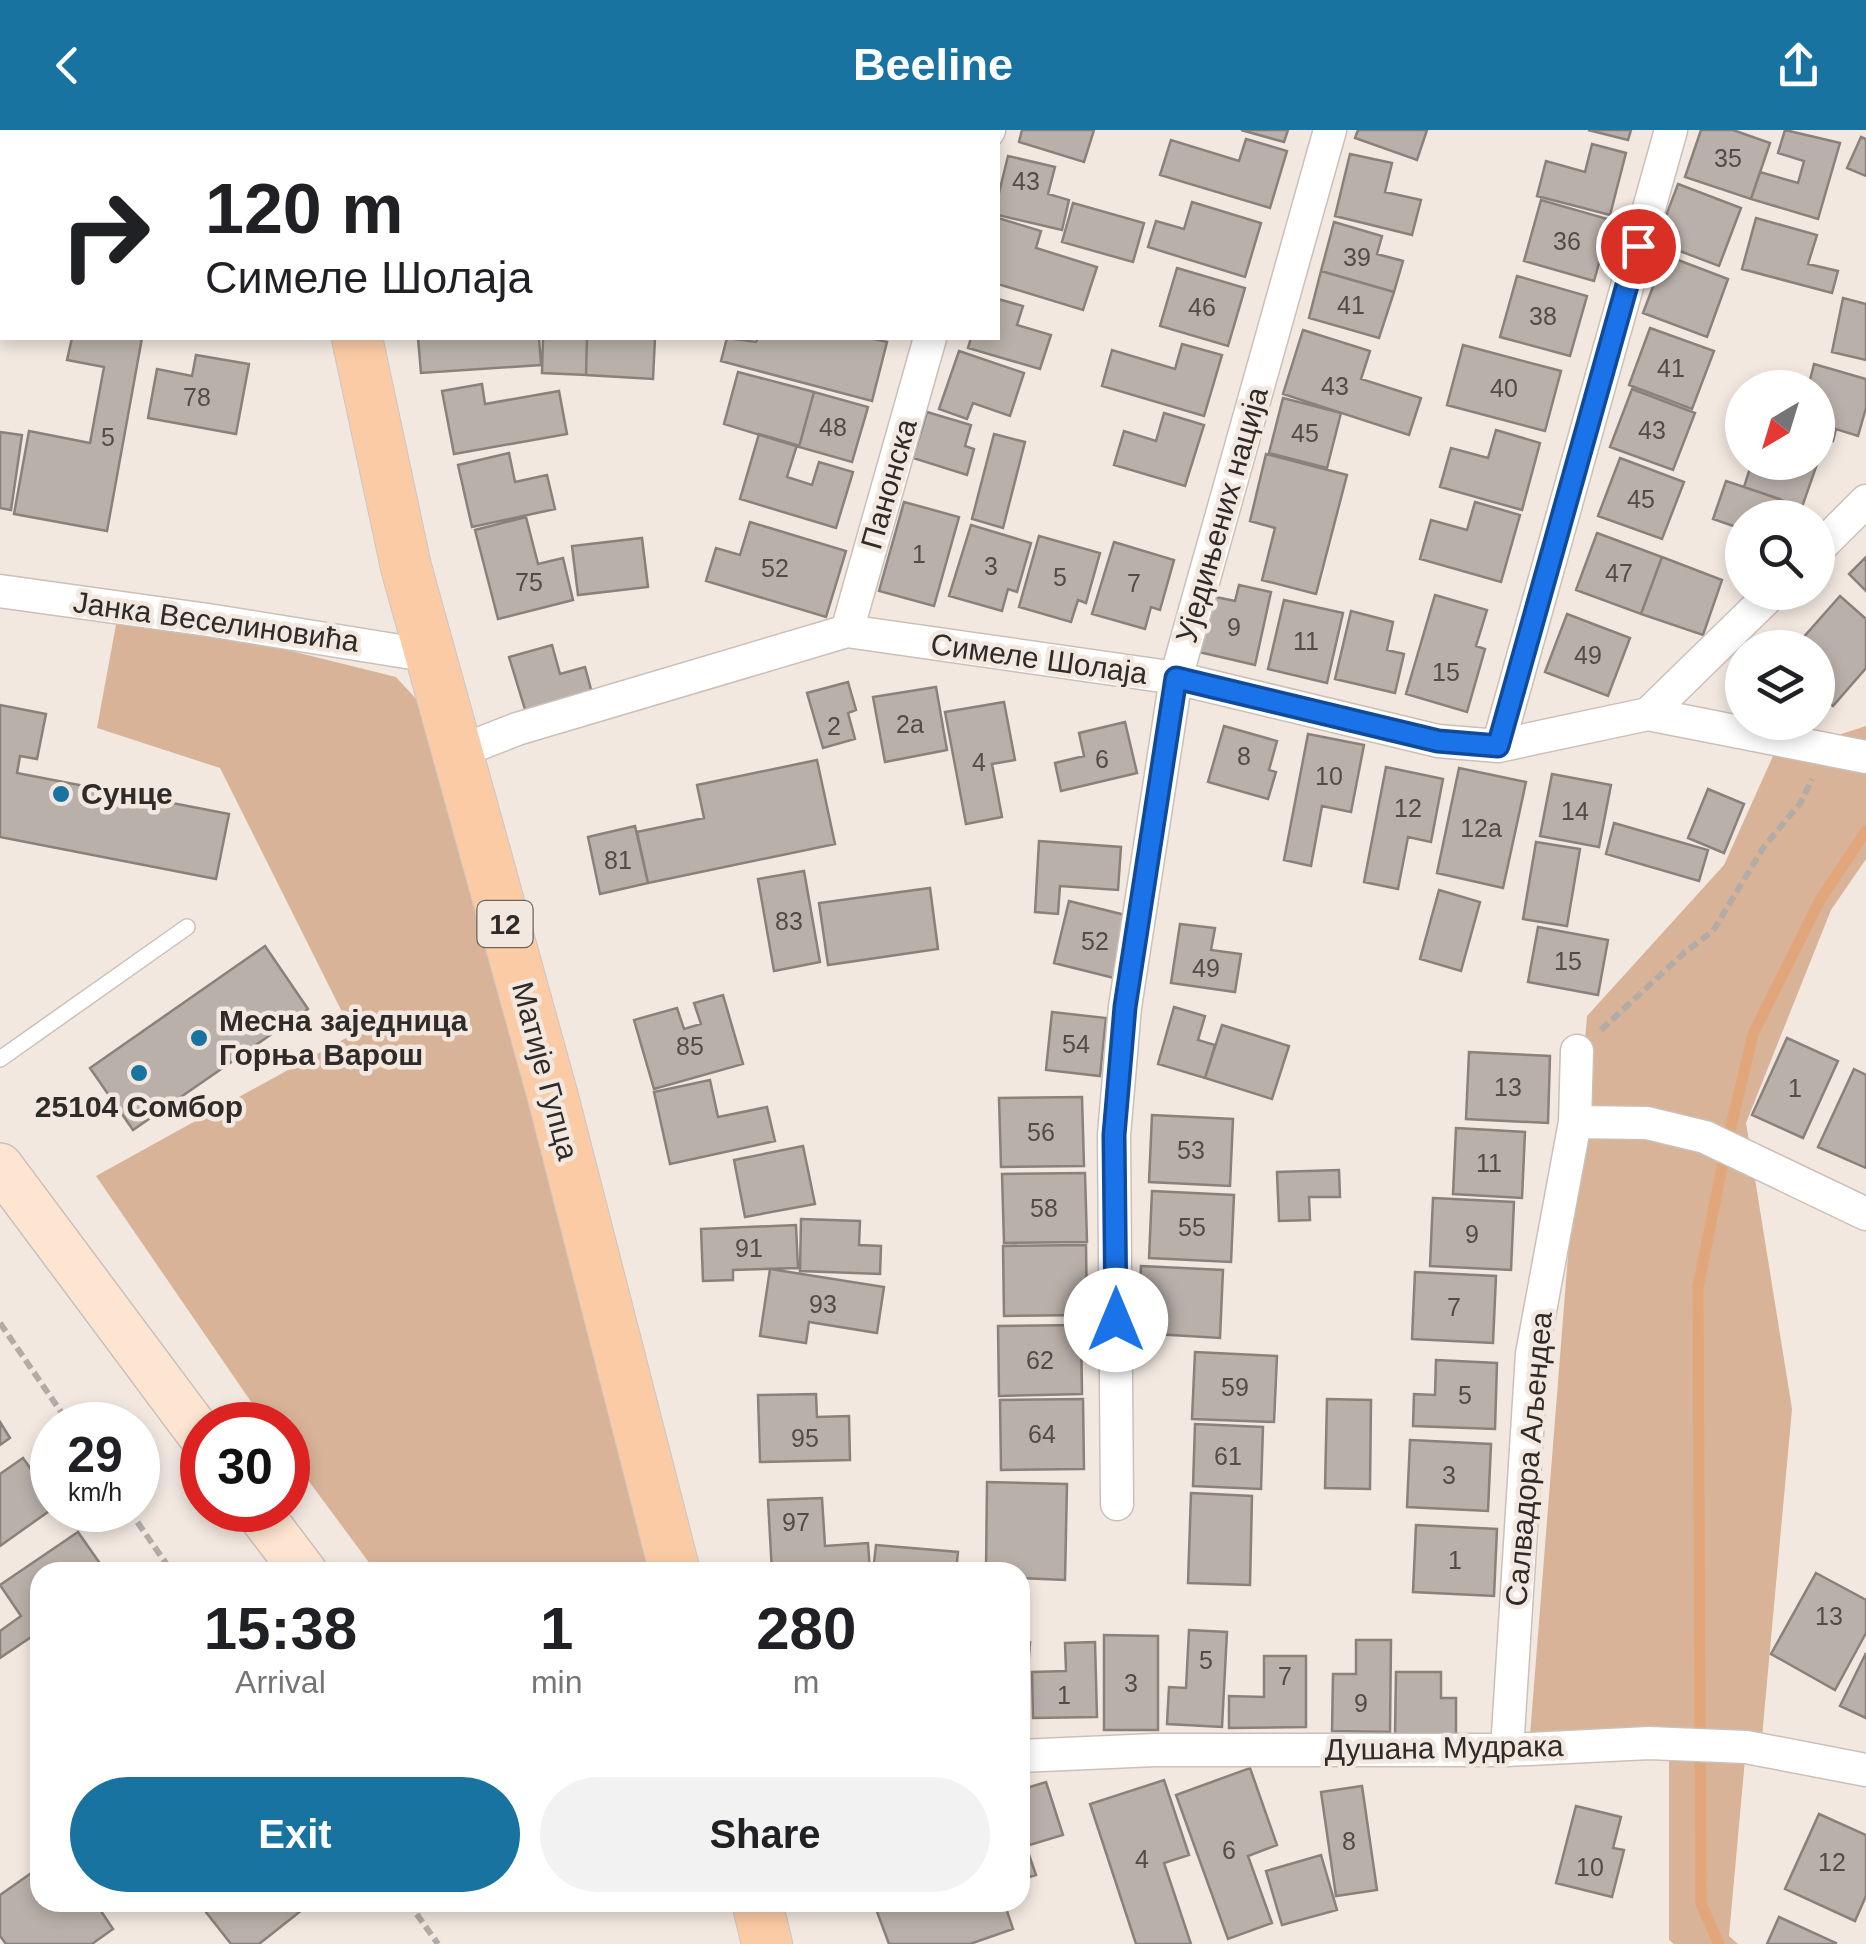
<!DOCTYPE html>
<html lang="en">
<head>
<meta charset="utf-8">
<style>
	body { margin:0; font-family:Arial,sans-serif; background:#f2f2f2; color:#202124; height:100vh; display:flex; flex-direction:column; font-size:38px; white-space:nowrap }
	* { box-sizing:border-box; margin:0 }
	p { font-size:32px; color:#757577 }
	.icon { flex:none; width:55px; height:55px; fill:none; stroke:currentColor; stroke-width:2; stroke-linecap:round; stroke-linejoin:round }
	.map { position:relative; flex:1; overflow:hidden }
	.side { position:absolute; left:30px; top:1432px; width:1000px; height:350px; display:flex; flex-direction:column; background:#fff; border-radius:30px; box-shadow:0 5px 15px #0003 }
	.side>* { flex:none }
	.guide { position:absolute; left:0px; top:0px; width:1000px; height:210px; box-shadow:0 5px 15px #0003; background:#fff; color:#202124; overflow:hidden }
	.needle { width:65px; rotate:218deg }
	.buttons { position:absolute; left:1725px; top:240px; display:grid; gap:20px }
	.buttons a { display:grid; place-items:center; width:110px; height:110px; border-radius:50%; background:#fff; box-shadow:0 5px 15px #0003; font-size:50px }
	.speed { position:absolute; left:30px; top:1272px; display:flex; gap:20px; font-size:50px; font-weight:700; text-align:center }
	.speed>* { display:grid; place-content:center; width:130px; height:130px; border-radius:50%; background:#fff; box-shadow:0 5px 15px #0003; line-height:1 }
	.speed small { font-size:25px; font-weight:400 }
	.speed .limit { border:15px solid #d22; background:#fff; color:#111 }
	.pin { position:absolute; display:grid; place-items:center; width:85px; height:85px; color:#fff; margin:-42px; border:5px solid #fff; border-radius:50%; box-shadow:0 2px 10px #0007 }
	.me { position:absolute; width:110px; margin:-55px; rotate:0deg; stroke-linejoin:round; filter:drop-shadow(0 0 8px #0008) }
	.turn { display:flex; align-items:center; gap:35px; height:210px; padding:0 40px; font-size:45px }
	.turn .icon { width:130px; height:130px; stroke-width:2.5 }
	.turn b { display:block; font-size:70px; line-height:85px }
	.eta { display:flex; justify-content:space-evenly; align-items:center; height:170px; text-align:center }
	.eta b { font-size:60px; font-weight:800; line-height:70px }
	.action { display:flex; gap:20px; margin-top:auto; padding:20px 40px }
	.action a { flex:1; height:115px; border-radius:60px; background:#1873a1; color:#fff; font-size:40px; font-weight:800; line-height:115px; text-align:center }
	.action a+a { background:#f2f2f2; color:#202124 }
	header { display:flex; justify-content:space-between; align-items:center; height:130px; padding:0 40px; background:#1873a1; color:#fff; font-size:45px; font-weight:800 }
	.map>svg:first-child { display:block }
	.green { fill:#d9b398 }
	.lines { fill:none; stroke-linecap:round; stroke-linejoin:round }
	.stream { stroke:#e1a679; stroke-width:11 }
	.building { fill:#b9b0a9; stroke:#8a817b; stroke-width:2.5 }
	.lane-casing { stroke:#cac0b9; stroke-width:18 }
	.street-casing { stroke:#cac0b9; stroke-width:35 }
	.secondary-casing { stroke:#cac0b9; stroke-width:48 }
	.primary-casing { stroke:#c9c8c7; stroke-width:52 }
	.path { stroke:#b3aba5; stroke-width:6; stroke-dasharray:10 5; stroke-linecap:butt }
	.lane { stroke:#fff; stroke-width:15 }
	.street { stroke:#fff; stroke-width:32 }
	.secondary { stroke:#fde5d2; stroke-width:45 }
	.primary { stroke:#fbcba5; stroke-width:50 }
	.route-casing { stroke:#114b97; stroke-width:25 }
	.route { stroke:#1a73e8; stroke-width:18 }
	.poi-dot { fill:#1873a1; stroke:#f2e8e0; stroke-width:4 }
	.labels { text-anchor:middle; stroke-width:9; stroke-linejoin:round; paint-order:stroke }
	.number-label { font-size:25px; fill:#524c48 }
	.shield { fill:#f2e8e0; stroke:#6a645f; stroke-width:2.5 }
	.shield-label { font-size:28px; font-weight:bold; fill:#2f2b28 }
	.street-label { font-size:30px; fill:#2f2b28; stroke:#f2e8e0 }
	.poi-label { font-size:30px; font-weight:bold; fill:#2f2b28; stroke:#f2e8e0; text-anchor:start }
</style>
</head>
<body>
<header><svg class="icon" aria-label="back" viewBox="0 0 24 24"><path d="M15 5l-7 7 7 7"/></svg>Beeline<svg class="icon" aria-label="share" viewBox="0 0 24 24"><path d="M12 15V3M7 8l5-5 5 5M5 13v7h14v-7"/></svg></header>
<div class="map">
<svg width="1866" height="1814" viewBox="0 0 1866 1814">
	<rect width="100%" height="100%" fill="#f2e8e0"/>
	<!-- green -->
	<path class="green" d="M117,489L239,508L396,547L429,583L678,1442H376L288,1323V1295H267L96,1046L353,904L220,638L97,598Z
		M1866,596V729L1831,780L1746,993L1792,1279L1761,1618H1746L1729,1806L1738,1814H1674L1669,1810V1619L1529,1618L1587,886L1724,735L1773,626Z"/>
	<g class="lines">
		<!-- stream -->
		<path class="stream" d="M1719,1814L1701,1774L1698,1157L1725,1022L1753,904L1820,770L1866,701"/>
	</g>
	<!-- building -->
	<path class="building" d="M23,0H111L135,2H22Z
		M142,0L230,2L282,0L281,2H142Z
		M891,0H928L937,2H891Z
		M1022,0H1094L1084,32L1019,12Z
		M1241,0H1288L1284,12Z
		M1358,0H1427L1417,30L1355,8Z
		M1588,0H1631L1628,10Z
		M1701,0H1733L1770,13L1751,69L1685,47Z
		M1785,0L1840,13L1818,89L1751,69L1760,42L1798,53L1804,31L1778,23Z
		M1861,7L1866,9V46L1847,38Z
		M1246,9L1287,21L1270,78L1160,45L1171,10L1239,31Z
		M1592,14L1626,23L1610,85L1537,66L1546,31L1585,42Z
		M1350,24L1392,33L1385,62L1421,70L1412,105L1335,86Z
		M1008,26L1055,37L1048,64L1069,70L1062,100L998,85V67Z
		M1678,54L1741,78L1719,136L1656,112Z
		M1541,70L1611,90L1594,151L1524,131Z
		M1192,72L1261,93L1245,147L1148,117L1156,91L1184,99Z
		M1073,73L1144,93L1133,132L1062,112Z
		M998,88L1041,101L1036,118L1097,137L1083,180L998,154Z
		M1756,88L1817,105L1808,134L1838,141L1832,163L1742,139Z
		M1334,92L1382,106L1377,124L1403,131L1394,162L1321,141Z
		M1665,125L1728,149L1707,207L1643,183Z
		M1177,138L1245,158L1228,216L1160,196Z
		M1321,141L1394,162L1379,208L1309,188Z
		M1517,146L1587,166L1570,226L1500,207Z
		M1843,168L1866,174V230L1832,222Z
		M998,169L1023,176L1017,195L1051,205L1040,239L968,218L971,208H998Z
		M1650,198L1714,221L1692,279L1629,255Z
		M1303,200L1370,221L1361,249L1421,268L1409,305L1283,264Z
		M72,208H142L107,401L14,384L29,301L90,313L104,237L67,230Z
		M418,208H539L541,235L421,243Z
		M543,208H587L586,245L542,243Z
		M587,208H655L653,249L586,245Z
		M727,208L756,212L758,208H870L887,212L872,271L721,231Z
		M1182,214L1222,225L1204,286L1102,256L1112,220L1175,239Z
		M1463,215L1561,241L1545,301L1447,275Z
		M959,221L1024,243L1010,286L973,273L967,289L939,279Z
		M196,225L249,234L236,304L148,288L157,239L192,246Z
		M1814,234L1866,249V278L1858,306L1836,299L1833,311L1818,306V258H1808Z
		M738,242L814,262L799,317L724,294Z
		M482,254L485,274L559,261L567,304L454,324L442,261Z
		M1632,259L1695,283L1673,340L1610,317Z
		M814,262L868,277L852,332L799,317Z
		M1283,268L1341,283L1327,338L1269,323Z
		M927,282L971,295L965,316L974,319L967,345L913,328Z
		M1164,283L1204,295L1185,356L1114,335L1124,301L1156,311Z
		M1496,300L1540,313L1522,380L1440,357L1451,318L1488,328Z
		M0,302L22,305L11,380L0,378Z
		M759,304L797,315L787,347L812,355L819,332L853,342L836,398L740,369Z
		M994,304L1025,312L1003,398L972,389Z
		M1818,319L1822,320L1802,377L1744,357L1752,332H1818Z
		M509,323L515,352L547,345L555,379L472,397L458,335Z
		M1266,324L1347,345L1316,464L1262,450L1275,398L1250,391Z
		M1620,328L1684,352L1662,409L1598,386Z
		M1726,351L1780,369L1774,388H1742V399L1713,389Z
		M904,372L959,387L934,476L879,461Z
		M1475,372L1520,385L1501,452L1420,429L1431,390L1467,400Z
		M526,387L538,434L563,428L573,470L498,489L475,400Z
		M750,392L846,421L826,487L706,451L716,418L740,425Z
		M971,395L1031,413L1017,462L1008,459L1002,481L949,466Z
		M1597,403L1662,427L1641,484L1576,460Z
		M1039,406L1100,423L1086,473L1078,470L1071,492L1019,477Z
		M642,408L648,457L578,465L572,416Z
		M1114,412L1174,430L1160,480L1151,477L1145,499L1092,484Z
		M1662,427L1722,450L1703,505L1641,484Z
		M1866,427V461L1849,444Z
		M1239,455L1271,462L1255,535L1199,522L1211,466L1235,471Z
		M1435,465L1487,480L1476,516L1485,519L1467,582L1406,564Z
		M1840,466L1866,489V538L1833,576L1818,563V518H1794Z
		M1284,470L1343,483L1327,553L1268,539Z
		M1351,481L1393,492L1387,520L1404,524L1395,563L1335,549Z
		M1567,484L1630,508L1608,566L1545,542Z
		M552,515L560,544L585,537L593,567L527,586L509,527Z
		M848,552L856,580L848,583L855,609L823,618L807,563Z
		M936,557L947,620L885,632L873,567Z
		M1004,572L1015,630L992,634L1002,687L966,694L945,582Z
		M0,575L46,584L37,629L20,626L17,643L229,684L216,749L0,707Z
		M1125,592L1137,643L1061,661L1055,633L1084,626L1079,603Z
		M1224,596L1277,611L1269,640L1276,642L1268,669L1208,652Z
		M1308,604L1364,615L1351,682L1322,676L1311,736L1284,730Z
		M817,630L835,714L648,753L637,702L704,688L697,655Z
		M1386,637L1443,649L1431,712L1408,707L1398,759L1364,752Z
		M1459,638L1526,652L1503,758L1437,743Z
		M1552,644L1611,655L1599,717L1540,706Z
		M1708,659L1744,674L1724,723L1688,708Z
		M1614,693L1708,720L1699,751L1606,724Z
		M635,696L648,753L600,764L588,707Z
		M1039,711L1121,717L1118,760L1060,756L1058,784L1035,782Z
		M1536,712L1580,719L1567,796L1523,789Z
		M804,741L820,832L774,841L758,749Z
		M930,758L938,819L828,835L819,773Z
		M1439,760L1480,772L1461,841L1420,829Z
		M1069,771L1137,788L1122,850L1054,833Z
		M1180,794L1215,798L1211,820L1241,824L1235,862L1171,853Z
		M1538,797L1608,810L1598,865L1528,852Z
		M265,816L308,879L133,1000L90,938Z
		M723,865L743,934L654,959L634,890L677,878L684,899L701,894L694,873Z
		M1174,877L1205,886L1198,910L1215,915L1205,948L1158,934Z
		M1052,882L1106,888L1100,946L1046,940Z
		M1222,895L1289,916L1272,969L1205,948Z
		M1787,908L1838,931L1803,1008L1752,985Z
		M1469,922L1550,926L1548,993L1466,989Z
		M1854,939L1866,945V1038L1818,1017Z
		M710,950L718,987L767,977L775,1011L670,1034L654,962Z
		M1082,967L1084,1036L1001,1037L999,968Z
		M1152,985L1233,989L1230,1056L1149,1052Z
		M1456,998L1525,1002L1522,1068L1453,1064Z
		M803,1016L815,1074L745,1087L734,1030Z
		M1339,1040L1340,1067H1309L1310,1090L1279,1091L1277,1042Z
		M1085,1043L1087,1112L1004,1113L1002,1044Z
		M1152,1061L1234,1065L1231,1132L1149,1128Z
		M1433,1068L1514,1072L1511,1140L1430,1136Z
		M801,1089L860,1091L859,1115L881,1116L880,1144L800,1141Z
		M796,1095L798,1138L733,1140V1150L703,1151L701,1099Z
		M1086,1115L1087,1185L1004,1186L1003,1116Z
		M1141,1136L1223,1140L1220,1208L1138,1203Z
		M770,1139L884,1157L877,1203L809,1192L806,1213L760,1206Z
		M1415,1142L1496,1146L1493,1213L1412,1209Z
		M1081,1195L1082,1264L999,1266L998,1196Z
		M1195,1222L1277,1226L1274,1292L1192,1289Z
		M1436,1230L1497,1233L1495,1299L1413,1296L1414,1264L1435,1265Z
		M816,1264L817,1287L849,1286L850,1330L760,1332L758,1265Z
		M1083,1269L1084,1339L1001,1340L1000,1270Z
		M1327,1269L1371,1270L1370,1359L1325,1358Z
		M0,1292L10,1308L0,1315Z
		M1195,1294L1263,1297L1261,1359L1193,1356Z
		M1410,1310L1491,1314L1488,1381L1407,1377Z
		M23,1328L52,1369V1379L0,1416V1344Z
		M987,1352L1067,1354L1065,1450L1020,1448V1442H986Z
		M1191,1363L1252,1366L1250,1455L1188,1453Z
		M822,1368L825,1416L868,1413L870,1442H772L768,1370Z
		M1416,1395L1497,1399L1494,1466L1413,1462Z
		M78,1402L106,1442H40V1501L0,1528V1501L21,1486L0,1455Z
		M876,1415L958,1422L956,1442H873Z
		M1816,1443L1866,1470V1503L1835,1560L1771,1524Z
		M1189,1500L1227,1502L1222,1597L1167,1594L1169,1557L1186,1558Z
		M1104,1505L1158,1506V1600H1104Z
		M1356,1510H1391L1390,1602L1332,1601L1333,1544H1356Z
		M1020,1511L1030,1512L1024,1595H1020Z
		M1095,1512L1097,1587L1033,1588L1032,1542L1066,1541L1065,1513Z
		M1866,1523V1588L1840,1576Z
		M1264,1526H1306V1597L1229,1598V1566L1264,1567Z
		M1396,1542H1441V1568H1456V1604H1395Z
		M1250,1638L1277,1715L1248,1726L1272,1793L1228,1809L1176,1665Z
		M1164,1650L1189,1725L1164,1733L1191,1814H1136L1090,1674Z
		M1046,1652L1063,1705L1026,1716L1036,1745L1020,1750V1660Z
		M1362,1656L1377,1760L1336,1766L1321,1662Z
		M1576,1676L1621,1687L1613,1718L1624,1720L1612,1767L1556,1753Z
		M1819,1684L1866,1705V1766L1855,1791L1785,1759Z
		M1321,1725L1337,1780L1282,1795L1266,1741Z
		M40,1737V1772H95L113,1799L92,1814H6L0,1806V1765Z
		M198,1772H304L307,1776L259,1814H231Z
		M895,1772H938L940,1778L956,1772H1004L1013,1799L970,1814H889L876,1779Z
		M1779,1787L1836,1813V1814H1767Z"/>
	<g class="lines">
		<!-- lane casing -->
		<g class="lane-casing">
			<path id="lane" d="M0,929L187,797"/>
		</g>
		<!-- street casing -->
		<g class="street-casing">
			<path id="street" d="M988,2L989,0
				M1818,419L1866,371
				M0,461L208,490L431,526
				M847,501L930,208
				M1648,584L1773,462
				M1498,616L1671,0
				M456,623L517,599L847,501L1176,548L1438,611L1498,616L1648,584L1866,627
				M1575,992L1647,993L1705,1007L1866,1084
				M1117,1374L1114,1005L1125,877L1176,548L1330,0
				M1507,1620L1532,1224L1575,992L1577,921
				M1020,1626L1155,1620H1507L1649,1613L1746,1617L1866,1640"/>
		</g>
		<!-- secondary casing -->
		<g class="secondary-casing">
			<path id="secondary" d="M0,1036L202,1307
				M257,1380L304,1442"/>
		</g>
		<!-- primary casing -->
		<g class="primary-casing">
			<path id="primary" d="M328,2V0
				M357,208L406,437L553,967L675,1442
				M757,1772L767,1814"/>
		</g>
		<!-- path -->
		<path class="path" d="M1601,900L1684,823L1713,801L1763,718L1801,672L1812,649
			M0,1193L70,1295
			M129,1380L172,1442
			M408,1772L438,1814"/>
		<!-- lane -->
		<use href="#lane" class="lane"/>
		<!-- street -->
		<use href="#street" class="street"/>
		<!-- secondary -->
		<use href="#secondary" class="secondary"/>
		<!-- primary -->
		<use href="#primary" class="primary"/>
	</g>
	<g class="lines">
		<!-- route casing -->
		<g class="route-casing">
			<path id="route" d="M1116,1190L1114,1005L1125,877L1176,548L1438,611L1498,616L1638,116"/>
		</g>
		<!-- route -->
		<use href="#route" class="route"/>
	</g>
	<!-- markers -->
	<g class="poi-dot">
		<circle cx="61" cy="664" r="10"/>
		<circle cx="199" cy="908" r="10"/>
		<circle cx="139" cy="943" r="10"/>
	</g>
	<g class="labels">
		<!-- number labels -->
		<g class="number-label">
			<text x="1728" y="37">35</text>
			<text x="1026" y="60">43</text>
			<text x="1567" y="120">36</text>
			<text x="1357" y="136">39</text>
			<text x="1351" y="184">41</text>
			<text x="1202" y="186">46</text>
			<text x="1543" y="195">38</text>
			<text x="1671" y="247">41</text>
			<text x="1335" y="265">43</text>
			<text x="1504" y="267">40</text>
			<text x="197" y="276">78</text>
			<text x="833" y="306">48</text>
			<text x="1652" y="309">43</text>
			<text x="1305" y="312">45</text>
			<text x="108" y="316">5</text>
			<text x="1641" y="378">45</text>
			<text x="919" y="433">1</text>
			<text x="991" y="445">3</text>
			<text x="775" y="447">52</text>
			<text x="1619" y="452">47</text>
			<text x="1060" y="456">5</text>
			<text x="529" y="461">75</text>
			<text x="1134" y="462">7</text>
			<text x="1234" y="506">9</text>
			<text x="1306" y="520">11</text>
			<text x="1588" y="534">49</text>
			<text x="1446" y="551">15</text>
			<text x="910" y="603">2a</text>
			<text x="834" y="605">2</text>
			<text x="1244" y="635">8</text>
			<text x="1102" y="638">6</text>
			<text x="979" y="641">4</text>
			<text x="1329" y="655">10</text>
			<text x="1408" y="687">12</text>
			<text x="1575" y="690">14</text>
			<text x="1481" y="707">12a</text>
			<text x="618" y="739">81</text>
			<text x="789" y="800">83</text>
			<text x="1095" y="820">52</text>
			<text x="1568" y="840">15</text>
			<text x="1206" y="847">49</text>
			<text x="1076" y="923">54</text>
			<text x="690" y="925">85</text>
			<text x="1508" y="966">13</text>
			<text x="1795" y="967">1</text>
			<text x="1041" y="1011">56</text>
			<text x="1191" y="1029">53</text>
			<text x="1489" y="1042">11</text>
			<text x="1044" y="1087">58</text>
			<text x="1192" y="1106">55</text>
			<text x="1472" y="1113">9</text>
			<text x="749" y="1127">91</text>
			<text x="823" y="1183">93</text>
			<text x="1454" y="1186">7</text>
			<text x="1040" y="1239">62</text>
			<text x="1235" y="1266">59</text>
			<text x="1465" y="1274">5</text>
			<text x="1042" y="1313">64</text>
			<text x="805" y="1317">95</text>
			<text x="1228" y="1335">61</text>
			<text x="1449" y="1354">3</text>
			<text x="796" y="1401">97</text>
			<text x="1455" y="1439">1</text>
			<text x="1829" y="1495">13</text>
			<text x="1206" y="1539">5</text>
			<text x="1285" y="1555">7</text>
			<text x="1131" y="1562">3</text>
			<text x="1064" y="1574">1</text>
			<text x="1361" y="1582">9</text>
			<text x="1349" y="1720">8</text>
			<text x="1229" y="1729">6</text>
			<text x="1142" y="1738">4</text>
			<text x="1832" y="1741">12</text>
			<text x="1590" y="1746">10</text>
		</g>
		<!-- shield labels -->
		<rect class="shield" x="477.5" y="771" width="55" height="46" rx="8"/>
		<g class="shield-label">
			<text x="505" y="804">12</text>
		</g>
		<!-- street labels -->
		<g class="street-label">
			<text transform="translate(889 354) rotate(-74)" y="10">Панонска</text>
			<text transform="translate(1222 385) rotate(-74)" y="10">Уједињених нација</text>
			<text transform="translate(216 492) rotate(8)" y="10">Јанка Веселиновића</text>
			<text transform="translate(1039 529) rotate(8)" y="10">Симеле Шолаја</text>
			<text transform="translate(545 941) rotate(75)" y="10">Матије Гупца</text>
			<text transform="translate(1529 1329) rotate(-85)" y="10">Салвадора Аљендеа</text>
			<text transform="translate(1444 1618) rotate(-1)" y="10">Душана Мудрака</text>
		</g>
		<!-- poi labels -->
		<g class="poi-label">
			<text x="81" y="674">Сунце</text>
			<text x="219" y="901">Месна заједница<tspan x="219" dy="34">Горња Варош</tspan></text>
			<text x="139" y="987" text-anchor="middle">25104 Сомбор</text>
		</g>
	</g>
</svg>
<div class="buttons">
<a><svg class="needle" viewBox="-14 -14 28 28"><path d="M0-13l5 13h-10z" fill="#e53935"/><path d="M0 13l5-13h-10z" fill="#757577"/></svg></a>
<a><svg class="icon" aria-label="search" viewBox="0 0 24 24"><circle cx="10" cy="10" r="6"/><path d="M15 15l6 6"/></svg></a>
<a><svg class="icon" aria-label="layers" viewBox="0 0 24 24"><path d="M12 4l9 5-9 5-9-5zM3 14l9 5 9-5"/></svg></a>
</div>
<div class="speed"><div>29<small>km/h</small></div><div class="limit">30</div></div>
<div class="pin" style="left:1638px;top:116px;background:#d93025"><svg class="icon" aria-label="arrive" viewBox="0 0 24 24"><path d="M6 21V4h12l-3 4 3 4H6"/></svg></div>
<svg class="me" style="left:1116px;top:1190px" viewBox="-20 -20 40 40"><circle r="19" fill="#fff"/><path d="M0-13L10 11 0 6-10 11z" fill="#1a73e8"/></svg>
<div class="guide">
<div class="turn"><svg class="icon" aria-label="right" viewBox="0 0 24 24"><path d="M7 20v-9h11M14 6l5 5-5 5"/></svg><div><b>120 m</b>Симеле Шолаја</div></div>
</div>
<section class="side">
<div class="eta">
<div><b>15:38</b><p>Arrival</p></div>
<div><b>1</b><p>min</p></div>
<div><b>280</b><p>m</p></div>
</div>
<div class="action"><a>Exit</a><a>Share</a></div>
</section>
</div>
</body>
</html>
